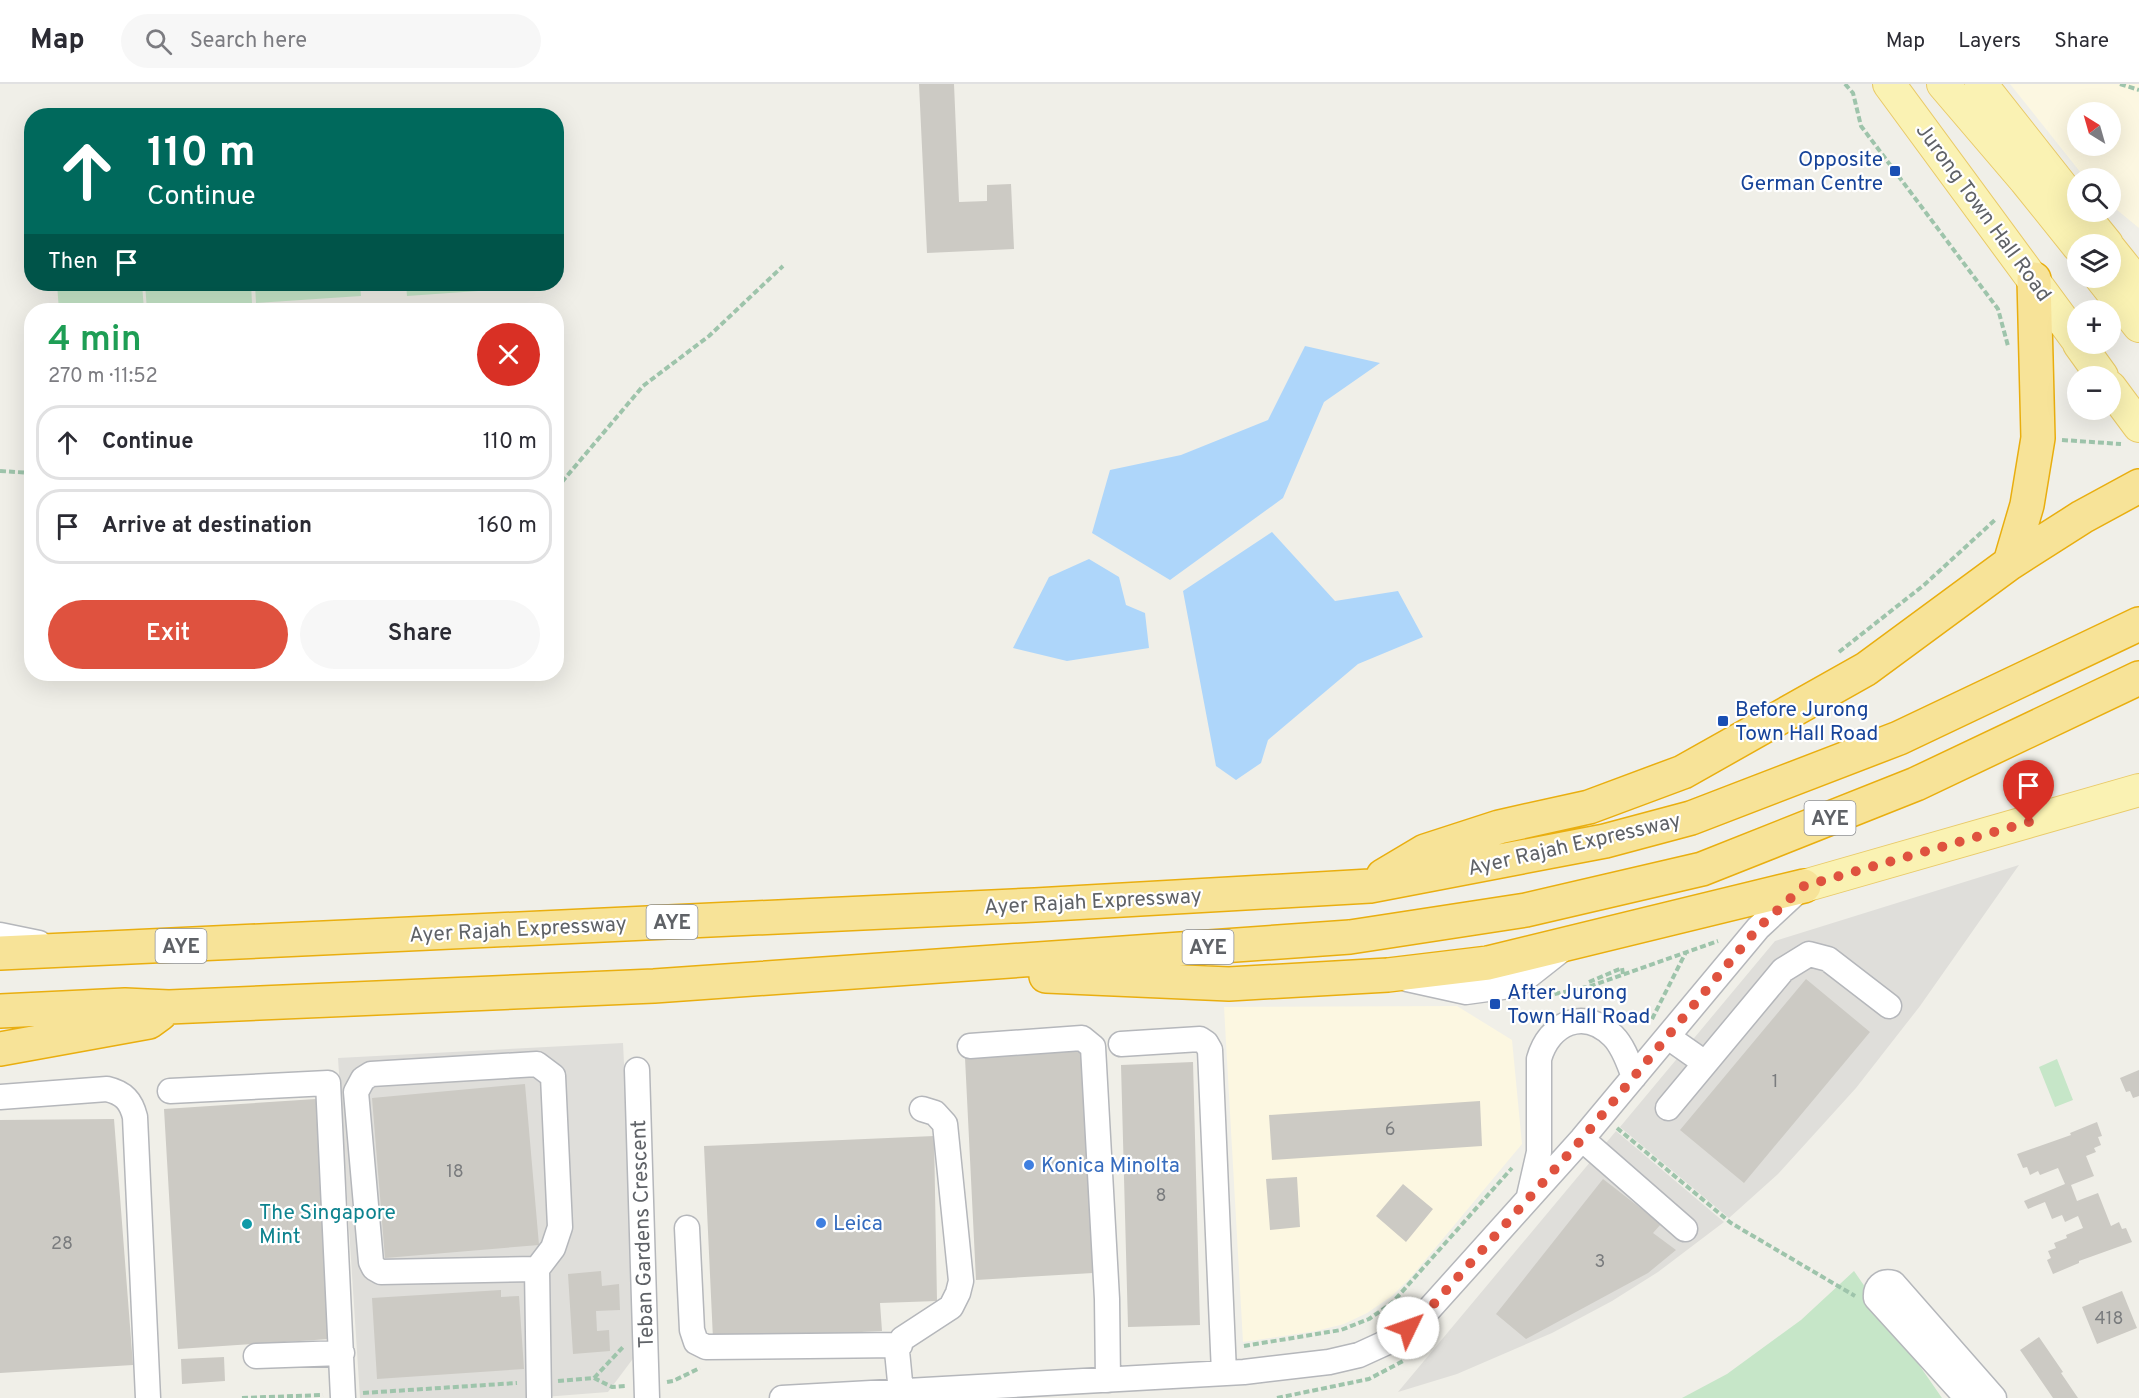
<!DOCTYPE html>
<html lang="en">
<head>
<meta charset="utf-8">
<style>
	body { margin:0; font-family:Overpass,sans-serif; background:#f7f7f7; color:#2b2b33; height:100vh; display:flex; flex-direction:column; font-size:22px; white-space:nowrap }
	* { box-sizing:border-box; margin:0 }
	p { font-size:20px; color:#7c7c81 }
	.icon { flex:none; width:33px; height:33px; fill:none; stroke:currentColor; stroke-width:2; stroke-linecap:round; stroke-linejoin:round }
	.map { position:relative; flex:1; overflow:hidden }
	.drawer { position:absolute; left:24px; top:219px; width:540px; height:378px; display:flex; flex-direction:column; background:#fff; border-radius:24px; box-shadow:0 6px 24px #0002 }
	.drawer>* { flex:none }
	.guide { position:absolute; left:24px; top:24px; width:540px; height:183px; border-radius:24px; box-shadow:0 6px 24px #0002; background:#00695c; color:#fff; overflow:hidden }
	.needle { width:39px; rotate:323deg }
	.buttons { position:absolute; left:2067px; top:18px; display:grid; gap:12px }
	.buttons a { display:grid; place-items:center; width:54px; height:54px; border-radius:50%; background:#fff; box-shadow:0 6px 24px #0002; font-size:30px }
	.pin { position:absolute; display:grid; place-items:center; width:51px; height:51px; color:#fff; margin:-62px -26px; border-radius:50% 50% 50% 0; rotate:-45deg; box-shadow:0 0 6px #0007 }
	.pin .icon { rotate:45deg }
	.me { position:absolute; width:66px; margin:-33px; rotate:48deg; stroke-linejoin:round; filter:drop-shadow(0 0 4px #0008) }
	.turn { display:flex; align-items:center; gap:21px; height:126px; padding:0 24px; font-size:27px }
	.turn .icon { width:78px; height:78px; stroke-width:2.5 }
	.turn b { display:block; font-size:42px; line-height:51px }
	.then { display:flex; align-items:center; height:57px; padding:0 24px; background:#0003; gap:12px; font-size:22px }
	.round { display:grid; place-items:center; flex:none; width:63px; height:63px; border-radius:32px; background:#f7f7f7 }
	.headline { display:flex; align-items:center; justify-content:space-between; height:102px; padding:0 24px }
	h1 { font-size:36px; font-weight:600; line-height:45px; color:#1e9e55 }
	.primary-button { display:flex; gap:12px; margin-top:auto; padding:12px 24px }
	.primary-button a { flex:1; height:69px; border-radius:36px; background:#df523f; color:#fff; font-size:24px; font-weight:600; line-height:69px; text-align:center }
	.primary-button a+a { background:#f7f7f7; color:#2b2b33 }
	ul { padding:0; list-style:none }
	li { display:flex; align-items:center; gap:18px; height:75px; margin:0 12px 9px; padding:0 12px; border:3px solid #e1e1e2; border-radius:24px }
	li div { flex:1 }
	li b { display:block; font-size:22px }
	li em { font-style:normal }
	header { display:flex; align-items:center; gap:36px; box-sizing:border-box; height:84px; padding:0 30px; background:#fff; border-bottom:2px solid #e1e1e2 }
	header strong { font-size:28px }
	nav { display:flex; gap:33px; margin-inline-start:auto; font-size:21px }
	.search { width:420px; height:54px; background:#f7f7f7; display:flex; align-items:center; gap:15px; box-sizing:border-box; padding:0 21px; border-radius:33px; color:#7c7c81; font-size:22px }
	.map>svg:first-child { display:block }
	.commercial { fill:#fcf7e1; fill-rule:evenodd }
	.industrial { fill:#dfdeda }
	.green { fill:#c6e6c8 }
	.water { fill:#aed6fa }
	.building { fill:#cccac4 }
	.lines { fill:none; stroke-linecap:round; stroke-linejoin:round }
	.minor-casing { stroke:#b5b7bb; stroke-width:27 }
	.major-casing { stroke:#e9ca68; stroke-width:34 }
	.highway-casing { stroke:#e9ae0f; stroke-width:36 }
	.path { stroke:#9ec4ab; stroke-width:4; stroke-dasharray:6 3; stroke-linecap:butt }
	.minor { stroke:#fff; stroke-width:24 }
	.major { stroke:#faf2b3; stroke-width:32 }
	.highway { stroke:#f7e398; stroke-width:33 }
	.route { stroke:#df523f; stroke-width:10; stroke-dasharray:0 18 }
	.transit-dot { fill:#1a4fb4; stroke:#fff; stroke-width:2 }
	.shop-dot { fill:#3f7fe0; stroke:#fff; stroke-width:2 }
	.culture-dot { fill:#0f9aa8; stroke:#fff; stroke-width:2 }
	.labels { text-anchor:middle; stroke-width:4.5; stroke-linejoin:round; paint-order:stroke }
	.number-label { font-size:18px; fill:#7a7c7e }
	.shield { fill:#fff; stroke:#8f9195; stroke-width:1.5 }
	.shield-label { font-size:20px; font-weight:bold; fill:#5f6267 }
	.transit-label { font-size:21px; fill:#164399; stroke:#fff; text-anchor:start }
	.street-label { font-size:21px; fill:#5f6267; stroke:#fff }
	.shop-label { font-size:21px; fill:#366cbe; stroke:#fff; text-anchor:start }
	.culture-label { font-size:21px; fill:#0d838f; stroke:#fff; text-anchor:start }
</style>
</head>
<body>
<header>
<strong>Map</strong>
<div class="search"><svg class="icon" aria-label="search" viewBox="0 0 24 24"><circle cx="10" cy="10" r="6"/><path d="M15 15l6 6"/></svg>Search here</div>
<nav><a>Map</a><a>Layers</a><a>Share</a></nav>
</header>
<div class="map">
<svg width="2139" height="1314" viewBox="0 0 2139 1314">
	<rect width="100%" height="100%" fill="#f0efe8"/>
	<!-- commercial -->
	<path class="commercial" d="M2010,0H2139V144L2111,121L2110,94H2085ZM2078,28H2110V62H2078Z
		M1457,922L1512,956L1522,1060L1411,1193L1392,1212L1367,1229L1344,1240L1316,1247L1243,1258L1224,923Z"/>
	<!-- industrial -->
	<path class="industrial" d="M2019,781L1920,922L1856,1004L1778,1090L1729,1134L1620,1043L1775,857Z
		M623,959L638,1268L608,1308L531,1314H360L338,974Z
		M1616,1047L1724,1138L1658,1188L1612,1217L1552,1249L1457,1290L1398,1308Z"/>
	<!-- green -->
	<path class="green" d="M57,200H142L144,226H59Z
		M145,200H251L252,219L147,226Z
		M255,200H360L361,212L256,219Z
		M406,200H521V204L407,212Z
		M2057,975L2073,1016L2055,1023L2039,983Z
		M1854,1187L1942,1314H1682L1727,1290L1801,1236Z"/>
	<!-- water -->
	<path class="water" d="M1305,262L1380,279L1324,318L1283,414L1170,496L1092,449L1110,386L1181,371L1268,336Z
		M1272,448L1335,517L1398,507L1423,553L1358,580L1268,656L1261,679L1236,696L1216,682L1183,507Z
		M1089,475L1119,493L1126,521L1145,529L1149,564L1067,577L1013,564L1049,493Z"/>
	<!-- building -->
	<path class="building" d="M919,0H954L959,118L987,117V101L1011,100L1014,165L927,169Z
		M1806,895L1870,948L1744,1099L1680,1046Z
		M1082,967L1093,1189L976,1196L965,974Z
		M1193,978L1200,1241L1128,1243L1121,981Z
		M2139,986V1012L2133,1014L2130,1007L2126,1008L2120,994Z
		M525,1000L539,1161L385,1174L372,1014Z
		M316,1015L330,1255L178,1265L164,1025Z
		M1480,1017L1482,1062L1272,1076L1269,1031Z
		M114,1035L133,1281L0,1289V1036Z
		M2097,1038L2102,1052L2098,1053L2101,1061L2094,1064L2096,1068L2086,1072L2094,1092L2071,1101L2077,1117L2098,1109L2111,1142L2119,1138L2122,1145L2126,1144L2132,1158L2079,1177V1179L2053,1190L2047,1176L2051,1174L2048,1167L2056,1164L2054,1159L2067,1154L2066,1151L2083,1144L2078,1132L2065,1138L2062,1131L2052,1135L2045,1118L2028,1125L2024,1117L2065,1100L2058,1084L2040,1091L2038,1087L2030,1091L2027,1083L2023,1084L2017,1070L2071,1051L2070,1049Z
		M934,1052L937,1217L880,1219L882,1247L713,1255L704,1062Z
		M1297,1093L1300,1143L1270,1146L1266,1095Z
		M1603,1095L1661,1140L1653,1149L1676,1166L1648,1189L1526,1255L1496,1230Z
		M1403,1100L1433,1125L1406,1158L1376,1132Z
		M601,1187L602,1202L619,1200L620,1226L596,1227L597,1247L609,1246L610,1267L573,1270L568,1190Z
		M501,1206V1213L519,1212L524,1285L377,1295L372,1214Z
		M2122,1207L2137,1244L2097,1260L2082,1223Z
		M2039,1253L2063,1288L2061,1289L2078,1314H2053L2020,1266Z
		M224,1273L225,1297L182,1300L181,1275Z"/>
	<g class="lines">
		<!-- minor casing -->
		<g class="minor-casing">
			<path id="minor" d="M0,851L39,859
				M1407,895L1466,908L1517,901L1564,864
				M1668,953L1705,979
				M1121,960L1200,955L1206,959L1210,966L1224,1289
				M970,962L1082,954L1093,963L1107,1215L1108,1296
				M637,986L647,1314
				M170,1007L328,999L343,1314
				M0,1013L107,1005C124,1009 131,1017 135,1033L148,1314
				M1668,1024L1783,886L1809,870L1828,875L1889,922
				M1582,1055L1685,1145
				M1529,1112L1539,1068V975C1549,939 1584,923 1613,952C1624,963 1629,980 1634,993
				M687,1144L692,1246L696,1258L706,1263L900,1261
				M537,1185L381,1188L374,1184L371,1178L356,1008L363,995L371,990L537,980L553,992L560,1143L553,1164L537,1185L539,1314
				M256,1272L342,1269
				M901,1308L897,1267L902,1255L951,1223L958,1209L961,1197L945,1040L935,1029L922,1025
				M782,1314L1244,1288L1329,1278L1359,1271L1394,1255L1423,1232L1582,1055L1758,844L1802,803
				M1967,1314L1876,1214C1875,1203 1882,1196 1893,1199L1994,1314"/>
		</g>
		<!-- major casing -->
		<g class="major-casing">
			<path id="major" d="M1889,0L2078,257
				M1943,0L2025,96L2078,162
				M1981,0L2078,123
				M2081,128L2107,160
				M2110,165L2139,201
				M2101,194L2139,242
				M2079,260L2102,292
				M2110,303L2139,342
				M1804,802L2139,706"/>
		</g>
		<!-- highway casing -->
		<g class="highway-casing">
			<path id="highway" d="M2010,479L2027,421L2038,354L2034,195
				M1383,792L1425,767L1499,743L1589,723L1683,688L1866,585L2010,479L2082,433L2139,402
				M0,869L1035,821L1370,802L1605,757L1691,734L1899,654L2139,540
				M1046,892L1229,900L1388,891L1488,879L1804,802
				M0,927L125,921L169,923L654,902L1350,853L1526,826L1702,785L1916,700L2139,594
				M0,965L149,938L160,930"/>
		</g>
		<!-- path -->
		<path class="path" d="M1845,0L1853,9L1861,42L1998,225L2008,262
			M2120,0L2139,6
			M2062,356L2121,360
			M0,387L32,389
			M556,405L643,302L709,252L783,182
			M1839,568L1924,501L1996,435
			M1589,898L1622,884L1623,890
			M1537,914L1591,902L1718,857
			M1652,935L1686,868
			M1617,1044L1731,1139L1855,1212
			M1244,1262L1341,1246L1369,1235L1392,1219L1512,1084
			M594,1294L624,1262
			M558,1297L594,1294L612,1303L626,1302
			M667,1298L673,1297L700,1284
			M363,1309L517,1299
			M242,1314L323,1311
			M1277,1314L1369,1295L1405,1276"/>
		<!-- minor -->
		<use href="#minor" class="minor"/>
		<!-- major -->
		<use href="#major" class="major"/>
		<!-- highway -->
		<use href="#highway" class="highway"/>
	</g>
	<g class="lines">
		<!-- route -->
		<path class="route" d="M1408,1244L1423,1232L1582,1055L1758,844L1804,802L2029,738"/>
	</g>
	<!-- markers -->
	<g class="transit-dot">
		<rect x="1889" y="81" width="12" height="12" rx="3"/>
		<rect x="1717" y="631" width="12" height="12" rx="3"/>
		<rect x="1489" y="914" width="12" height="12" rx="3"/>
	</g>
	<g class="shop-dot">
		<circle cx="1029" cy="1081" r="6"/>
		<circle cx="821" cy="1139" r="6"/>
	</g>
	<circle class="culture-dot" cx="247" cy="1140" r="6"/>
	<g class="labels">
		<!-- number labels -->
		<g class="number-label">
			<text x="1775" y="1003">1</text>
			<text x="1390" y="1051">6</text>
			<text x="455" y="1093">18</text>
			<text x="1161" y="1117">8</text>
			<text x="62" y="1165">28</text>
			<text x="1600" y="1183">3</text>
			<text x="2109" y="1240">418</text>
		</g>
		<!-- shield labels -->
		<g class="shield">
			<rect x="1804.5" y="717" width="51" height="34" rx="4.5"/>
			<rect x="646.5" y="821" width="51" height="34" rx="4.5"/>
			<rect x="155.5" y="845" width="51" height="34" rx="4.5"/>
			<rect x="1182.5" y="846" width="51" height="34" rx="4.5"/>
		</g>
		<g class="shield-label">
			<text x="1830" y="741">AYE</text>
			<text x="672" y="845">AYE</text>
			<text x="181" y="869">AYE</text>
			<text x="1208" y="870">AYE</text>
		</g>
		<!-- transit labels -->
		<g class="transit-label">
			<text x="1883" y="82" text-anchor="end">Opposite<tspan x="1883" dy="24">German Centre</tspan></text>
			<text x="1735" y="632">Before Jurong<tspan x="1735" dy="24">Town Hall Road</tspan></text>
			<text x="1507" y="915">After Jurong<tspan x="1507" dy="24">Town Hall Road</tspan></text>
		</g>
		<!-- street labels -->
		<g class="street-label">
			<text transform="translate(1984 128) rotate(54)" y="7">Jurong Town Hall Road</text>
			<text transform="translate(1574 760) rotate(-13)" y="7">Ayer Rajah Expressway</text>
			<text transform="translate(1093 817) rotate(-3)" y="7">Ayer Rajah Expressway</text>
			<text transform="translate(518 845) rotate(-3)" y="7">Ayer Rajah Expressway</text>
			<text transform="translate(642 1150) rotate(-92)" y="7">Teban Gardens Crescent</text>
		</g>
		<!-- shop labels -->
		<g class="shop-label">
			<text x="1041" y="1088">Konica Minolta</text>
			<text x="833" y="1146">Leica</text>
		</g>
		<!-- culture labels -->
		<g class="culture-label">
			<text x="259" y="1135">The Singapore<tspan x="259" dy="24">Mint</tspan></text>
		</g>
	</g>
</svg>
<div class="buttons">
<a><svg class="needle" viewBox="-14 -14 28 28"><path d="M0-13l5 13h-10z" fill="#e53935"/><path d="M0 13l5-13h-10z" fill="#7c7c81"/></svg></a>
<a><svg class="icon" aria-label="search" viewBox="0 0 24 24"><circle cx="10" cy="10" r="6"/><path d="M15 15l6 6"/></svg></a>
<a><svg class="icon" aria-label="layers" viewBox="0 0 24 24"><path d="M12 4l9 5-9 5-9-5zM3 14l9 5 9-5"/></svg></a>
<a>+</a>
<a>−</a>
</div>
<div class="pin" style="left:2029px;top:738px;background:#d93025"><svg class="icon" aria-label="arrive" viewBox="0 0 24 24"><path d="M6 21V4h12l-3 4 3 4H6"/></svg></div>
<svg class="me" style="left:1408px;top:1244px" viewBox="-20 -20 40 40"><circle r="19" fill="#fff"/><path d="M0-13L10 11 0 6-10 11z" fill="#df523f"/></svg>
<div class="guide">
<div class="turn"><svg class="icon" aria-label="ahead" viewBox="0 0 24 24"><path d="M12 20V5M6 11l6-6 6 6"/></svg><div><b>110 m</b>Continue</div></div>
<div class="then">Then<svg class="icon" aria-label="arrive" viewBox="0 0 24 24"><path d="M6 21V4h12l-3 4 3 4H6"/></svg></div>
</div>
<section class="drawer">
<div class="headline"><div><h1>4 min</h1><p>270 m · 11:52</p></div><a class="round" style="background:#d93025;color:#fff"><svg class="icon" aria-label="close" viewBox="0 0 24 24"><path d="M6 6l12 12M18 6L6 18"/></svg></a></div>
<ul>
<li><svg class="icon" aria-label="ahead" viewBox="0 0 24 24"><path d="M12 20V5M6 11l6-6 6 6"/></svg><div><b>Continue</b></div><em>110 m</em></li>
<li><svg class="icon" aria-label="arrive" viewBox="0 0 24 24"><path d="M6 21V4h12l-3 4 3 4H6"/></svg><div><b>Arrive at destination</b></div><em>160 m</em></li>
</ul>
<div class="primary-button"><a>Exit</a><a>Share</a></div>
</section>
</div>
</body>
</html>
